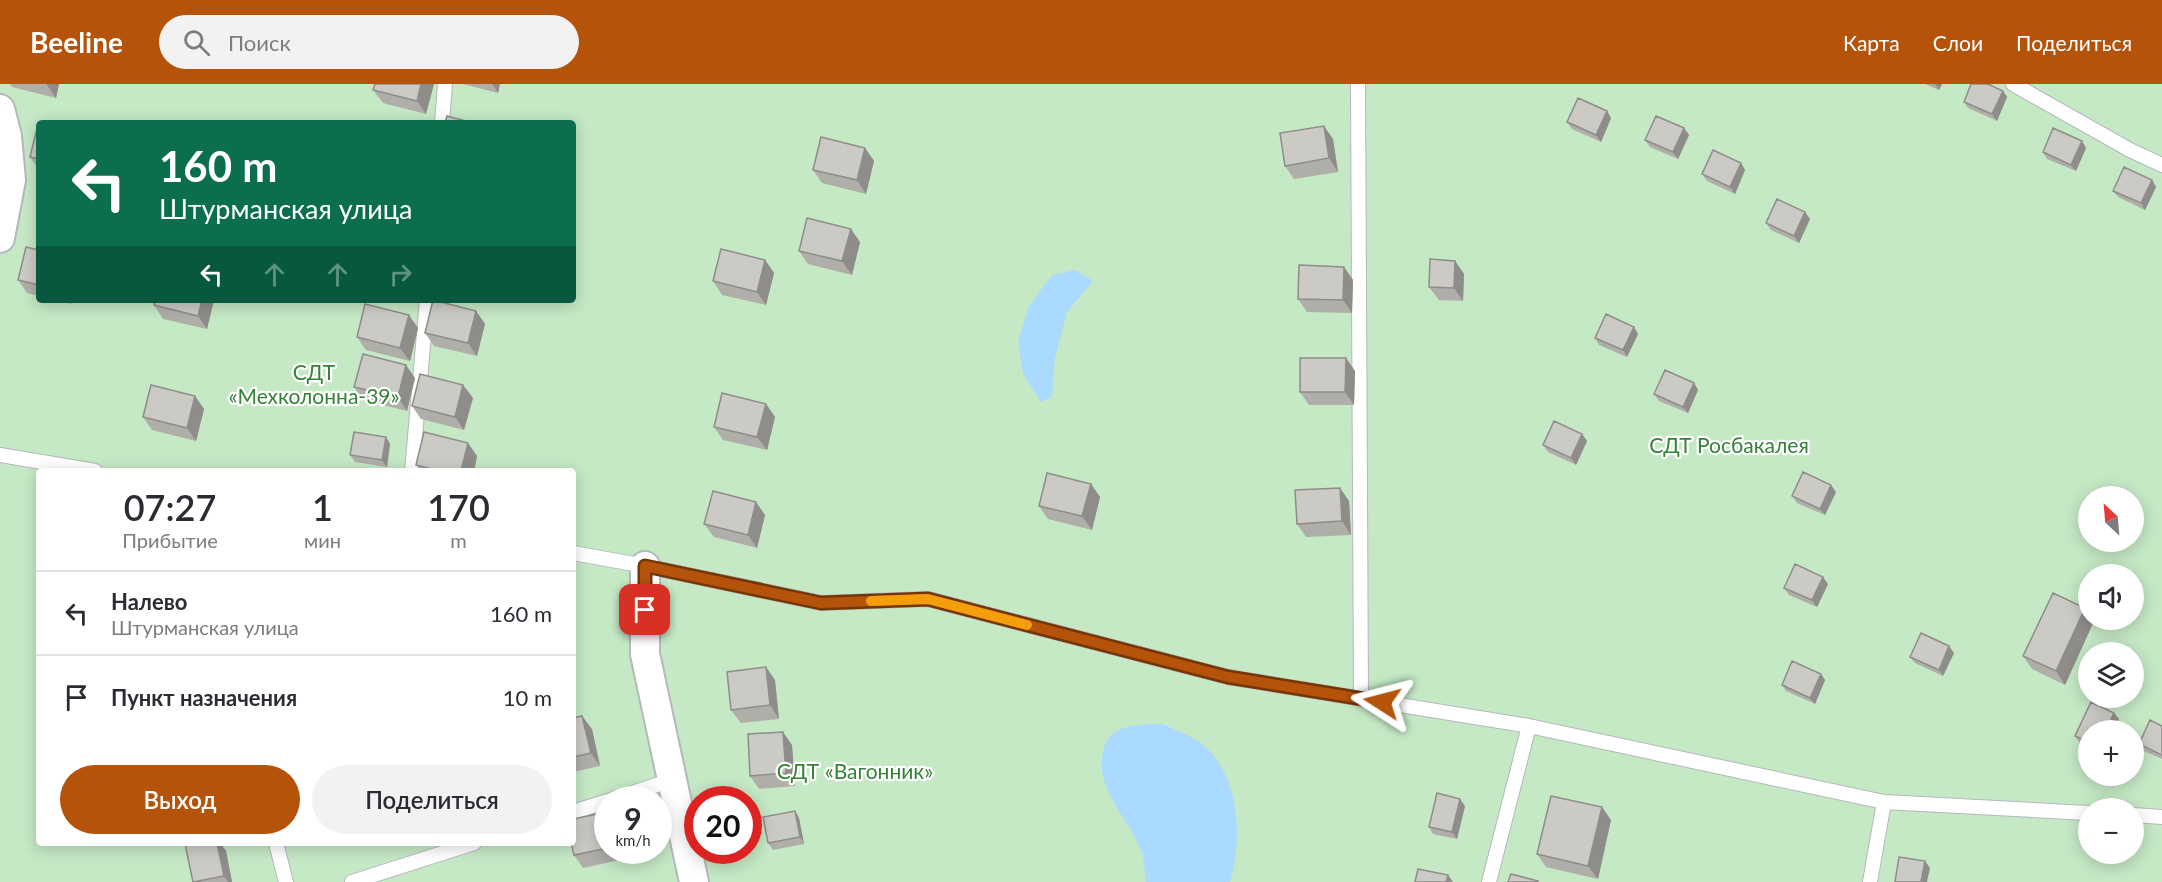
<!DOCTYPE html>
<html lang="ru">
<head>
<meta charset="utf-8">
<style>
	body { margin:0; font-family:Lato,sans-serif; background:#f2f2f3; color:#2b2b33; height:100vh; display:flex; flex-direction:column; font-size:22px; white-space:nowrap }
	* { box-sizing:border-box; margin:0 }
	p { font-size:20px; color:#7c7c81 }
	.icon { flex:none; width:33px; height:33px; fill:none; stroke:currentColor; stroke-width:2; stroke-linecap:round; stroke-linejoin:round }
	.map { position:relative; flex:1; overflow:hidden }
	.drawer { position:absolute; left:36px; top:384px; width:540px; height:378px; display:flex; flex-direction:column; background:#fff; border-radius:6px; box-shadow:0 3px 15px #0003 }
	.drawer>* { flex:none }
	.guide { position:absolute; left:36px; top:36px; width:540px; height:183px; border-radius:6px; box-shadow:0 3px 15px #0003; background:#0b6e4f; color:#fff; overflow:hidden }
	.needle { width:39px; rotate:334deg }
	.tools { position:absolute; left:2078px; top:402px; display:grid; gap:12px }
	.tools a { display:grid; place-items:center; width:66px; height:66px; border-radius:50%; background:#fff; box-shadow:0 3px 15px #0003; font-size:30px }
	.speed { position:absolute; left:594px; top:702px; display:flex; gap:12px; font-size:30px; font-weight:700; text-align:center }
	.speed>* { display:grid; place-content:center; width:78px; height:78px; border-radius:50%; background:#fff; box-shadow:0 3px 15px #0003; line-height:1 }
	.speed small { font-size:15px; font-weight:400 }
	.speed .limit { border:9px solid #d22; background:#fff; color:#111 }
	.pin { position:absolute; display:grid; place-items:center; width:51px; height:51px; color:#fff; margin:-26px; border-radius:12px; box-shadow:0 3px 9px #0006 }
	.me { position:absolute; width:66px; margin:-33px; rotate:279deg; stroke-linejoin:round; filter:drop-shadow(0 0 4px #0008) }
	.turn { display:flex; align-items:center; gap:21px; height:126px; padding:0 24px; font-size:27px }
	.turn .icon { width:78px; height:78px; stroke-width:2.5 }
	.turn b { display:block; font-size:42px; line-height:51px }
	.lanes { display:flex; align-items:center; height:57px; padding:0 24px; background:#0003; justify-content:center; gap:30px; direction:ltr }
	.lanes .off { opacity:.35 }
	.eta { display:flex; justify-content:space-evenly; align-items:center; height:102px; text-align:center }
	.eta b { font-size:36px; font-weight:600; line-height:42px }
	.cta { display:flex; gap:12px; margin-top:auto; padding:12px 24px }
	.cta a { flex:1; height:69px; border-radius:36px; background:#b45309; color:#fff; font-size:24px; font-weight:600; line-height:69px; text-align:center }
	.cta a+a { background:#f2f2f3; color:#2b2b33 }
	ul { padding:0; list-style:none }
	li { display:flex; align-items:center; gap:18px; height:84px; padding:0 24px; border-top:2px solid #e1e1e2 }
	li div { flex:1 }
	li b { display:block; font-size:22px }
	li em { font-style:normal }
	header { display:flex; align-items:center; gap:36px; box-sizing:border-box; height:84px; padding:0 30px; background:#b45309; color:#fff }
	header strong { font-size:28px }
	nav { display:flex; gap:33px; margin-inline-start:auto; font-size:21px }
	.search { width:420px; height:54px; background:#f2f2f3; display:flex; align-items:center; gap:15px; box-sizing:border-box; padding:0 21px; border-radius:33px; color:#7c7c81; font-size:22px }
	.map>svg:first-child { display:block }
	.green { fill:#c5e8c5; fill-rule:evenodd }
	.water { fill:#aadaff }
	.lines { fill:none; stroke-linecap:round; stroke-linejoin:round }
	.service-casing { stroke:#b5b8bc; stroke-width:16 }
	.minor-casing { stroke:#b5b8bc; stroke-width:32 }
	.service { stroke:#fff; stroke-width:14 }
	.minor { stroke:#fff; stroke-width:28 }
	.wall { fill:#afaea9 }
	.shaded-wall { fill:#8f8d8a }
	.building { fill:#cccac5; stroke:#8f8d8a; stroke-width:1.5 }
	.route-casing { stroke:#753606; stroke-width:15 }
	.route { stroke:#b45309; stroke-width:10 }
	.slow { stroke:#f59e0b; stroke-width:10 }
	.labels { text-anchor:middle; stroke-width:4.5; stroke-linejoin:round; paint-order:stroke }
	.park-label { font-size:21px; fill:#348238; stroke:#fff }
</style>
</head>
<body>
<header>
<strong>Beeline</strong>
<div class="search"><svg class="icon" aria-label="search" viewBox="0 0 24 24"><circle cx="10" cy="10" r="6"/><path d="M15 15l6 6"/></svg>Поиск</div>
<nav><a>Карта</a><a>Слои</a><a>Поделиться</a></nav>
</header>
<div class="map">
<svg width="2162" height="798" viewBox="0 0 2162 798">
	<rect width="100%" height="100%" fill="#f1efe8"/>
	<!-- green -->
	<path class="green" d="M0,0H2162V798H0ZM39,39H573V216H39ZM39,387H573V759H39ZM2088,412H2133V458H2088ZM2088,490H2133V536H2088ZM2088,568H2133V614H2088ZM2088,646H2133V692H2088ZM608,716H658V766H608ZM698,716H748V766H698ZM2088,724H2133V770H2088Z"/>
	<!-- water -->
	<path class="water" d="M1075,186L1093,197L1067,228L1055,273L1052,312L1041,318L1023,290L1018,257L1029,222L1052,191Z
		M1163,640C1175,646 1190,651 1201,659C1240,690 1243,754 1230,798H1146C1144,788 1145,775 1141,766C1128,733 1092,702 1104,664C1112,638 1141,641 1163,640Z"/>
	<g class="lines">
		<!-- service casing -->
		<g class="service-casing">
			<path id="service" d="M1358,0L1361,614
				M2013,0L2130,66L2162,81
				M442,39L445,0
				M0,371L95,387
				M412,387L427,216
				M573,469L645,482L821,519L928,515L1228,593L1529,642L1884,718L2088,729
				M611,716L672,696
				M573,728L608,717
				M2133,731L2162,733
				M276,759L286,798
				M352,798L474,759
				M1489,798L1529,642
				M1870,798L1884,718"/>
		</g>
		<!-- minor casing -->
		<g class="minor-casing">
			<path id="minor" d="M0,25L7,52L11,96L0,154
				M645,482V570L694,798"/>
		</g>
		<!-- service -->
		<use href="#service" class="service"/>
		<!-- minor -->
		<use href="#minor" class="minor"/>
	</g>
	<!-- wall -->
	<path class="wall" d="M10,0H59L56,14L12,3Z
		M434,0L426,30L383,19L373,6Z
		M463,0H500L498,9Z
		M1925,0H1942L1939,6Z
		M2003,7L2007,13L1997,37L1968,24L1964,18Z
		M1607,27L1611,34L1601,58L1572,45L1567,38Z
		M39,41V86L30,73Z
		M1684,44L1689,51L1678,75L1650,63L1645,56Z
		M1333,55L1338,88L1294,95L1285,82Z
		M2082,57L2086,64L2076,87L2047,75L2043,68Z
		M865,64L874,77L866,110L822,99L813,86Z
		M1741,79L1745,86L1735,110L1707,97L1702,90Z
		M2152,96L2156,103L2145,126L2118,113L2113,107Z
		M1805,128L1810,135L1799,159L1771,146L1766,139Z
		M860,158L852,191L808,180L799,167Z
		M39,166V212L27,209L18,196Z
		M765,176L774,189L766,221L722,211L713,197Z
		M1455,177L1464,190L1463,217L1439,216L1429,203Z
		M1344,183L1353,196L1352,229L1307,228L1298,215Z
		M56,216H72L71,220Z
		M214,216L207,245L163,235L154,221Z
		M476,227L485,240L477,272L434,262L425,249Z
		M1634,243L1638,250L1627,273L1599,261L1595,254Z
		M418,244L410,277L366,266L357,253Z
		M1346,274L1355,287L1354,321H1309L1300,308Z
		M415,294L407,327L363,316L354,303Z
		M1694,299L1698,306L1688,329L1659,317L1654,310Z
		M463,301L473,314L464,346L421,335L412,322Z
		M195,312L204,325L196,357L152,346L143,333Z
		M766,320L775,333L767,366L723,356L714,343Z
		M1582,350L1587,357L1576,381L1548,368L1543,361Z
		M386,353L390,360L387,383L355,378L350,371Z
		M468,359L477,372L474,387H421L416,381Z
		M1091,400L1100,413L1092,446L1048,435L1039,422Z
		M1836,408L1825,431L1797,419L1792,412Z
		M1349,417L1351,451L1306,453L1297,440Z
		M765,431L757,464L714,453L704,440Z
		M1828,500L1817,523L1789,511L1784,504Z
		M2088,528L2094,537L2065,601L2032,585L2023,572Z
		M1954,569L1943,592L1915,579L1910,573Z
		M1821,590L1825,596L1815,620L1786,607L1782,601Z
		M775,596L779,635L741,639L731,626Z
		M2091,618L2114,629L2119,635L2114,646H2088V663L2080,659L2075,652Z
		M573,634L592,645L600,682L573,688Z
		M2162,642V675L2144,667L2139,660Z
		M792,661L795,702L759,705L750,692Z
		M1465,722L1457,755L1433,750L1429,743Z
		M795,727L799,734L804,760L773,766L768,759Z
		M608,729V766H622L624,775L583,784L574,771Z
		M1611,736L1598,795L1546,783L1537,770Z
		M192,759H220L226,767L232,798H193Z"/>
	<!-- shaded-wall -->
	<path class="shaded-wall" d="M47,0H59L56,14L47,1Z
		M421,0H434L426,30L417,17Z
		M492,0H500L498,9Z
		M1935,0H1942L1939,6Z
		M2003,7L2007,13L1997,37L1992,30Z
		M1607,27L1611,34L1601,58L1596,51Z
		M1324,42L1333,55L1338,88L1329,74Z
		M1684,44L1689,51L1678,75L1673,68Z
		M2082,57L2086,64L2076,87L2071,81Z
		M865,64L874,77L866,110L857,96Z
		M1741,79L1745,86L1735,110L1730,103Z
		M2152,96L2156,103L2145,126L2141,119Z
		M1805,128L1810,135L1799,159L1794,152Z
		M851,145L860,158L852,191L842,177Z
		M765,176L774,189L766,221L757,208Z
		M1455,177L1464,190L1463,217L1454,204Z
		M1344,183L1353,196L1352,229L1343,216Z
		M202,216H214L207,245L198,232Z
		M476,227L485,240L477,272L468,259Z
		M409,231L418,244L410,277L400,264Z
		M1634,243L1638,250L1627,273L1623,266Z
		M1346,274L1355,287L1354,321L1345,308Z
		M406,281L415,294L407,327L398,313Z
		M1694,299L1698,306L1688,329L1683,323Z
		M463,301L473,314L464,346L455,333Z
		M195,312L204,325L196,357L187,344Z
		M766,320L775,333L767,366L757,353Z
		M1582,350L1587,357L1576,381L1571,374Z
		M386,353L390,360L387,383L382,376Z
		M468,359L477,372L474,387H461Z
		M1091,400L1100,413L1092,446L1082,432Z
		M1831,401L1836,408L1825,431L1820,425Z
		M1340,404L1349,417L1351,451L1342,437Z
		M756,418L765,431L757,464L748,451Z
		M1823,493L1828,500L1817,523L1812,516Z
		M2085,524L2088,528V536H2094V537L2065,601L2056,587Z
		M1949,562L1954,569L1943,592L1939,586Z
		M766,583L775,596L779,635L770,621Z
		M1821,590L1825,596L1815,620L1810,614Z
		M2114,629L2119,635L2114,646H2106Z
		M582,632L592,645L600,682L591,669Z
		M783,648L792,661L795,702L786,689Z
		M1460,715L1465,722L1457,755L1452,748Z
		M1602,723L1611,736L1598,795L1588,782Z
		M795,727L799,734L804,760L800,753Z
		M217,759H220L226,767L232,798H228L224,792Z
		M618,766H622L624,775Z
		M1925,777L1930,784L1927,798H1921Z
		M1448,791L1453,798H1446Z"/>
	<!-- building -->
	<path class="building" d="M375,0H421L417,17L373,6Z
		M1971,0H1988L2003,7L1992,30L1964,18Z
		M1578,14L1607,27L1596,51L1567,38Z
		M447,32L473,39H445Z
		M1656,32L1684,44L1673,68L1645,56Z
		M38,40L39,41V75L30,73Z
		M1324,42L1329,74L1285,82L1280,49Z
		M2053,44L2082,57L2071,81L2043,68Z
		M821,53L865,64L857,96L813,86Z
		M1713,66L1741,79L1730,103L1702,90Z
		M2124,83L2152,96L2141,119L2113,107Z
		M1777,115L1805,128L1794,152L1766,139Z
		M807,134L851,145L842,177L799,167Z
		M26,163L39,166V201L18,196Z
		M721,165L765,176L757,208L713,197Z
		M1430,175L1455,177L1454,204L1429,203Z
		M1299,181L1344,183L1343,216L1298,215Z
		M155,216H202L198,232L154,221Z
		M433,216L476,227L468,259L425,249Z
		M365,220L409,231L400,264L357,253Z
		M1606,230L1634,243L1623,266L1595,254Z
		M363,270L406,281L398,313L354,303Z
		M1300,274H1346L1345,308H1300Z
		M1665,286L1694,299L1683,323L1654,310Z
		M420,290L463,301L455,333L412,322Z
		M151,301L195,312L187,344L143,333Z
		M722,309L766,320L757,353L714,343Z
		M1554,337L1582,350L1571,374L1543,361Z
		M354,348L386,353L382,376L350,371Z
		M424,348L468,359L461,387H440L416,381Z
		M1803,388L1831,401L1820,425L1792,412Z
		M1047,389L1091,400L1082,432L1039,422Z
		M1340,404L1342,437L1297,440L1295,406Z
		M713,407L756,418L748,451L704,440Z
		M1795,480L1823,493L1812,516L1784,504Z
		M2053,509L2085,524L2056,587L2023,572Z
		M1921,549L1949,562L1939,586L1910,573Z
		M1792,577L1821,590L1810,614L1782,601Z
		M766,583L770,621L731,626L727,588Z
		M2091,618L2114,629L2106,646H2088V658L2075,652Z
		M582,632L591,669L573,673V634Z
		M2150,636L2162,642V671L2139,660Z
		M783,648L786,689L750,692L748,650Z
		M1437,709L1460,715L1452,748L1429,743Z
		M1551,712L1602,723L1588,782L1537,770Z
		M795,727L800,753L768,759L763,733Z
		M607,728L608,764L574,771L571,759H573V735Z
		M192,759H217L224,792L193,798L185,760Z
		M1899,773L1925,777L1921,798H1895Z
		M1418,785L1448,791L1446,798H1415Z
		M1511,790L1538,797V798H1508Z"/>
	<g class="lines">
		<!-- route casing -->
		<g class="route-casing">
			<path id="route" d="M645,526V482L821,519L928,515L1228,593L1382,618"/>
		</g>
		<!-- route -->
		<use href="#route" class="route"/>
		<!-- slow -->
		<path class="slow" d="M871,517L928,515L1027,541"/>
	</g>
	<g class="labels">
		<!-- park labels -->
		<g class="park-label">
			<text x="314" y="296">СДТ<tspan x="314" dy="24">«Мехколонна-39»</tspan></text>
			<text x="1729" y="369">СДТ Росбакалея</text>
			<text x="855" y="695">СДТ «Вагонник»</text>
		</g>
	</g>
</svg>
<div class="tools">
<a><svg class="needle" viewBox="-14 -14 28 28"><path d="M0-13l5 13h-10z" fill="#e53935"/><path d="M0 13l5-13h-10z" fill="#7c7c81"/></svg></a>
<a><svg class="icon" aria-label="sound" viewBox="0 0 24 24"><path d="M4 9h4l5-4v14l-5-4H4zM17 9q2 3 0 6"/></svg></a>
<a><svg class="icon" aria-label="layers" viewBox="0 0 24 24"><path d="M12 4l9 5-9 5-9-5zM3 14l9 5 9-5"/></svg></a>
<a>+</a>
<a>−</a>
</div>
<div class="speed"><div>9<small>km/h</small></div><div class="limit">20</div></div>
<div class="pin" style="left:645px;top:526px;background:#d93025"><svg class="icon" aria-label="arrive" viewBox="0 0 24 24"><path d="M6 21V4h12l-3 4 3 4H6"/></svg></div>
<svg class="me" style="left:1382px;top:618px" viewBox="-20 -20 40 40"><path d="M0-17L14 15 0 8-14 15z" fill="#b45309" stroke="#fff" stroke-width="4"/></svg>
<div class="guide">
<div class="turn"><svg class="icon" aria-label="left" viewBox="0 0 24 24"><path d="M17 20v-9H6M10 6l-5 5 5 5"/></svg><div><b>160 m</b>Штурманская улица</div></div>
<div class="lanes"><svg class="icon" aria-label="left" viewBox="0 0 24 24"><path d="M17 20v-9H6M10 6l-5 5 5 5"/></svg><svg class="icon off" aria-label="ahead" viewBox="0 0 24 24"><path d="M12 20V5M6 11l6-6 6 6"/></svg><svg class="icon off" aria-label="ahead" viewBox="0 0 24 24"><path d="M12 20V5M6 11l6-6 6 6"/></svg><svg class="icon off" aria-label="right" viewBox="0 0 24 24"><path d="M7 20v-9h11M14 6l5 5-5 5"/></svg></div>
</div>
<section class="drawer">
<div class="eta">
<div><b>07:27</b><p>Прибытие</p></div>
<div><b>1</b><p>мин</p></div>
<div><b>170</b><p>m</p></div>
</div>
<ul>
<li><svg class="icon" aria-label="left" viewBox="0 0 24 24"><path d="M17 20v-9H6M10 6l-5 5 5 5"/></svg><div><b>Налево</b><p>Штурманская улица</p></div><em>160 m</em></li>
<li><svg class="icon" aria-label="arrive" viewBox="0 0 24 24"><path d="M6 21V4h12l-3 4 3 4H6"/></svg><div><b>Пункт назначения</b></div><em>10 m</em></li>
</ul>
<div class="cta"><a>Выход</a><a>Поделиться</a></div>
</section>
</div>
</body>
</html>
